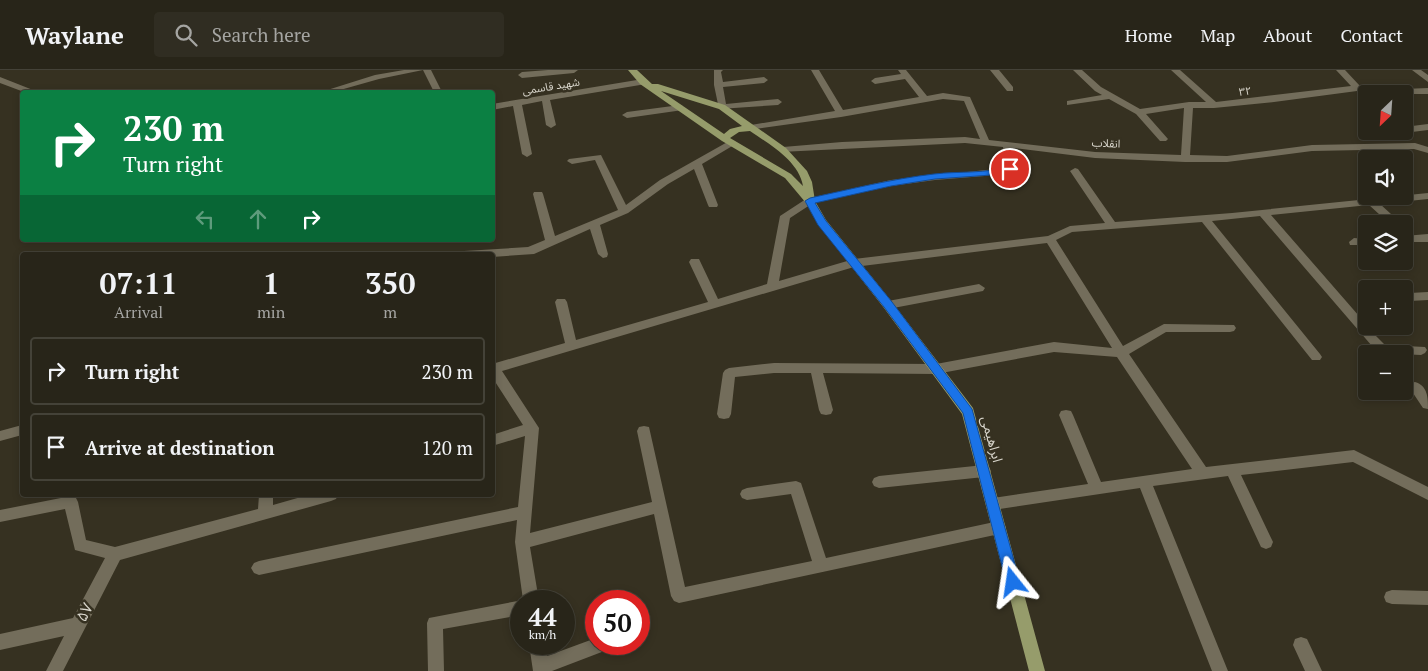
<!DOCTYPE html>
<html lang="en">
<head>
<meta charset="utf-8">
<style>
	body { margin:0; font-family:"PT Serif","Noto Sans Arabic",serif; background:#302d22; color:#f1f3f6; height:100vh; display:flex; flex-direction:column; font-size:19px; white-space:nowrap }
	* { box-sizing:border-box; margin:0 }
	p { font-size:16px; color:#a5a5a2 }
	.icon { flex:none; width:28px; height:28px; fill:none; stroke:currentColor; stroke-width:2; stroke-linecap:round; stroke-linejoin:round }
	.map { position:relative; flex:1; overflow:hidden }
	.drawer { position:absolute; left:20px; top:182px; width:475px; height:245px; display:flex; flex-direction:column; background:#282519; border-radius:5px; box-shadow:0 2px 8px #0003,0 0 0 1px #444238 }
	.drawer>* { flex:none }
	.guide { position:absolute; left:20px; top:20px; width:475px; height:152px; border-radius:5px; box-shadow:0 2px 8px #0003,0 0 0 1px #444238; background:#0b8043; color:#fff; overflow:hidden }
	.needle { width:32px; rotate:205deg }
	.buttons { position:absolute; left:1358px; top:15px; display:grid; gap:10px }
	.buttons a { display:grid; place-items:center; width:55px; height:55px; border-radius:5px; background:#282519; box-shadow:0 2px 8px #0003,0 0 0 1px #444238; font-size:25px }
	.speed { position:absolute; left:510px; top:520px; display:flex; gap:10px; font-size:25px; font-weight:700; text-align:center }
	.speed>* { display:grid; place-content:center; width:65px; height:65px; border-radius:50%; background:#282519; box-shadow:0 2px 8px #0003,0 0 0 1px #444238; line-height:1 }
	.speed small { font-size:12px; font-weight:400 }
	.speed .limit { border:8px solid #d22; background:#fff; color:#111 }
	.pin { position:absolute; display:grid; place-items:center; width:42px; height:42px; color:#fff; margin:-21px; border:2px solid #fff; border-radius:50%; box-shadow:0 1px 5px #0007 }
	.me { position:absolute; width:55px; margin:-28px; rotate:345deg; stroke-linejoin:round; filter:drop-shadow(0 0 4px #0008) }
	.turn { display:flex; align-items:center; gap:18px; height:105px; padding:0 20px; font-size:22px }
	.turn .icon { width:65px; height:65px; stroke-width:2.5 }
	.turn b { display:block; font-size:35px; line-height:42px }
	.lanes { display:flex; align-items:center; height:48px; padding:0 20px; background:#0003; justify-content:center; gap:25px; direction:ltr }
	.lanes .off { opacity:.35 }
	.eta { display:flex; justify-content:space-evenly; align-items:center; height:85px; text-align:center }
	.eta b { font-size:30px; font-weight:600; line-height:35px }
	ul { padding:0; list-style:none }
	li { display:flex; align-items:center; gap:15px; height:68px; margin:0 10px 8px; padding:0 10px; border:2px solid #444238; border-radius:5px }
	li div { flex:1 }
	li b { display:block; font-size:19px }
	li em { font-style:normal }
	header { display:flex; align-items:center; gap:30px; box-sizing:border-box; height:70px; padding:0 25px; background:#282519; border-bottom:1px solid #444238 }
	header strong { font-size:24px }
	nav { display:flex; gap:28px; margin-inline-start:auto; font-size:18px }
	.search { width:350px; height:45px; background:#302d22; display:flex; align-items:center; gap:12px; box-sizing:border-box; padding:0 18px; border-radius:5px; color:#a5a5a2; font-size:19px }
	.map>svg:first-child { display:block }
	.lines { fill:none; stroke-linecap:round; stroke-linejoin:round }
	.minor { fill:#736d5b; fill-rule:evenodd }
	.major { fill:#969c6b; fill-rule:evenodd }
	.route { fill:#1a73e8; stroke:#114b97 }
	.labels { text-anchor:middle; stroke-width:5; stroke-linejoin:round; paint-order:stroke }
	.far-street-label { font-size:11px; fill:#d9d6cc; stroke:#363121 }
	.street-label { font-size:14px; fill:#d9d6cc; stroke:#363121 }
	.near-street-label { font-size:16px; fill:#d9d6cc; stroke:#363121 }
</style>
</head>
<body>
<header>
<strong>Waylane</strong>
<div class="search"><svg class="icon" aria-label="search" viewBox="0 0 24 24"><circle cx="10" cy="10" r="6"/><path d="M15 15l6 6"/></svg>Search here</div>
<nav><a>Home</a><a>Map</a><a>About</a><a>Contact</a></nav>
</header>
<div class="map">
<svg width="1428" height="601" viewBox="0 0 1428 601">
	<rect width="100%" height="100%" fill="#363121"/>
	<g class="lines">
		<!-- minor -->
		<path class="minor" d="M404,0H431L442,22H434L423,0L379,9L333,22H321L375,5Z
			M548,0H578L574,3L522,8L518,5L522,2Z
			M714,0H723L721,2L723,12L764,7L768,10L764,13L723,17L726,34L778,29L782,32L778,35L719,39L714,15Z
			M811,0H819L843,40L919,27L905,9L875,14L871,11L875,8L901,4L898,0H906L927,26L943,23L970,27L989,70L1095,82L1181,85L1184,38L1146,44L1168,69L1166,71H1160L1136,44L1109,29L1067,35V31L1102,25L1095,21L1073,0H1082L1101,17L1140,39L1189,32H1206L1171,0H1180L1216,32L1351,16L1336,0H1345L1360,16L1379,20L1428,18V24H1371L1357,21L1274,32L1214,38H1193L1190,85L1227,86L1312,75L1415,73L1428,77V83L1414,79L1312,81L1227,92H1185L1095,88L1013,78L1015,99L1009,104L935,110L891,116L813,133L790,148L779,211L854,189L1048,166L1070,156L1105,153L1070,101L1075,98L1078,99L1115,152L1232,143L1428,123V129L1380,134L1402,154H1390L1369,135L1271,145L1366,254V256L1385,275L1425,277L1427,280L1425,283L1421,285L1378,283L1260,146L1212,151L1320,284L1322,287L1320,290H1312L1202,152L1072,162L1056,170L1123,276L1164,254L1234,255L1236,258L1234,261L1230,262H1166L1129,284L1206,397L1354,380L1428,417V430L1353,392L1241,405L1273,472L1271,477L1266,479L1261,477L1228,406L1153,416L1228,601H1212L1140,418L993,440L988,438L986,434L988,430L993,428L1088,414L1059,345L1061,341L1066,340L1071,341L1073,345L1101,412L1192,399L1117,287L1054,282L936,304L823,303L833,340L831,344L826,345L821,344L819,340L811,303H774L735,307L731,344L729,348L724,349L719,348L717,344L723,303L725,300L729,298L774,293L936,294L1054,272L1112,278L1047,173L854,197L502,301L539,358L530,463L652,432L637,361L639,357L644,356L649,357L685,517L812,491L791,424L747,430L742,428L740,424L742,420L747,418L796,411L801,413L826,488L999,451L1004,453L1006,458L1004,463L679,533L674,531L671,526L654,444L530,477L539,531H521V545L443,559L444,601H428L427,553L429,548L523,530L515,472L517,450L259,505L254,503L251,498L254,493L259,491L518,437L525,366L492,376V365L523,355L492,307V294L565,273L555,232L557,229H565L567,232L576,270L708,232L689,192L691,189H699L718,229L767,214L780,146L806,129L891,110L1005,98L1003,77L965,73L780,82V78L783,77L842,72L965,67L980,69L964,31L943,29L841,47L748,60V56L751,55L835,41Z
			M990,0H999L1013,17V21H1007Z
			M1412,0H1421L1428,5V12Z
			M0,7L33,20L34,22H24L0,13Z
			M643,9L646,10V14L550,30L556,55L551,58L546,55L542,31L522,35L532,84L527,87L522,84L513,36L492,40V34Z
			M680,35L683,36V40L627,48L622,45L627,42Z
			M1428,54V60L1404,63L1400,61H1404V57Z
			M731,70L734,71V75L702,94L718,135L717,137H709L708,135L694,99L668,114L628,143L600,155L608,184L607,187L603,188L598,184L590,159L534,184L492,187V185H459L464,181L528,177L545,170L533,124L534,122H542L543,124L555,166L618,140L595,90L572,94L567,91L569,89L601,85L626,135L660,110Z
			M1428,164V172H1404V166Z
			M1354,168L1366,169V175H1350L1349,172Z
			M979,214L985,218L983,221L888,239L882,235L888,231Z
			M1428,222V230L1410,231L1404,227L1410,223Z
			M1415,312C1428,316 1428,328 1428,339L1423,338L1409,317L1411,313Z
			M22,355V365L0,371V361Z
			M984,395L989,397L991,401L989,405L984,407L879,418L874,416L872,412L874,408L879,406Z
			M259,425H273V435L308,425H338L336,429L331,431L120,490L63,601H46L64,566L0,580V564L73,548L105,488L75,480L65,439L0,452V440L71,426L76,428L78,432L86,470L115,477L258,439Z
			M1392,520L1428,521V535L1392,534L1386,532L1384,527L1386,522Z
			M1301,567L1307,569L1322,601H1305L1293,575L1295,569Z
			M596,568V574H609L607,580L552,601H533L529,574H545L547,586Z"/>
		<!-- major -->
		<path class="major" d="M628,0H637L652,14H658L725,35L786,78L807,101L812,112L815,131L826,150L892,232L973,338L1045,601H1029L962,344L884,238L818,154L806,133L785,108L722,71L640,14ZM661,21L719,39L742,56L730,59L724,64ZM750,61C769,74 799,91 803,116L791,104L730,68L739,62Z"/>
	</g>
	<!-- route -->
	<path class="route" d="M1010,96L1014,99L1006,104L935,109L891,116L815,133L826,151L892,232L972,339L1020,512L1018,516L1013,518L1008,516L1006,512L963,343L884,237L818,155L805,131L810,128C851,119 892,109 934,104C960,101 986,104 1010,96Z"/>
	<g class="labels">
		<!-- far-street labels -->
		<g class="far-street-label">
			<text transform="translate(551 16) rotate(-9)" y="4">شهید قاسمی</text>
			<text transform="translate(1245 21) rotate(-6)" y="4">۳۲</text>
			<text transform="translate(1106 73) rotate(3)" y="4">انقلاب</text>
		</g>
		<!-- street labels -->
		<g class="street-label">
			<text transform="translate(992 369) rotate(75)" y="5">ابراهیمی</text>
		</g>
		<!-- near-street labels -->
		<g class="near-street-label">
			<text transform="translate(84 542) rotate(-62)" y="6">۵۷</text>
		</g>
	</g>
</svg>
<div class="buttons">
<a><svg class="needle" viewBox="-14 -14 28 28"><path d="M0-13l5 13h-10z" fill="#e53935"/><path d="M0 13l5-13h-10z" fill="#a5a5a2"/></svg></a>
<a><svg class="icon" aria-label="sound" viewBox="0 0 24 24"><path d="M4 9h4l5-4v14l-5-4H4zM17 9q2 3 0 6"/></svg></a>
<a><svg class="icon" aria-label="layers" viewBox="0 0 24 24"><path d="M12 4l9 5-9 5-9-5zM3 14l9 5 9-5"/></svg></a>
<a>+</a>
<a>−</a>
</div>
<div class="speed"><div>44<small>km/h</small></div><div class="limit">50</div></div>
<div class="pin" style="left:1010px;top:99px;background:#d93025"><svg class="icon" aria-label="arrive" viewBox="0 0 24 24"><path d="M6 21V4h12l-3 4 3 4H6"/></svg></div>
<svg class="me" style="left:1013px;top:512px" viewBox="-20 -20 40 40"><path d="M0-17L14 15 0 8-14 15z" fill="#1a73e8" stroke="#fff" stroke-width="4"/></svg>
<div class="guide">
<div class="turn"><svg class="icon" aria-label="right" viewBox="0 0 24 24"><path d="M7 20v-9h11M14 6l5 5-5 5"/></svg><div><b>230 m</b>Turn right</div></div>
<div class="lanes"><svg class="icon off" aria-label="left" viewBox="0 0 24 24"><path d="M17 20v-9H6M10 6l-5 5 5 5"/></svg><svg class="icon off" aria-label="ahead" viewBox="0 0 24 24"><path d="M12 20V5M6 11l6-6 6 6"/></svg><svg class="icon" aria-label="right" viewBox="0 0 24 24"><path d="M7 20v-9h11M14 6l5 5-5 5"/></svg></div>
</div>
<section class="drawer">
<div class="eta">
<div><b>07:11</b><p>Arrival</p></div>
<div><b>1</b><p>min</p></div>
<div><b>350</b><p>m</p></div>
</div>
<ul>
<li><svg class="icon" aria-label="right" viewBox="0 0 24 24"><path d="M7 20v-9h11M14 6l5 5-5 5"/></svg><div><b>Turn right</b></div><em>230 m</em></li>
<li><svg class="icon" aria-label="arrive" viewBox="0 0 24 24"><path d="M6 21V4h12l-3 4 3 4H6"/></svg><div><b>Arrive at destination</b></div><em>120 m</em></li>
</ul>
</section>
</div>
</body>
</html>
